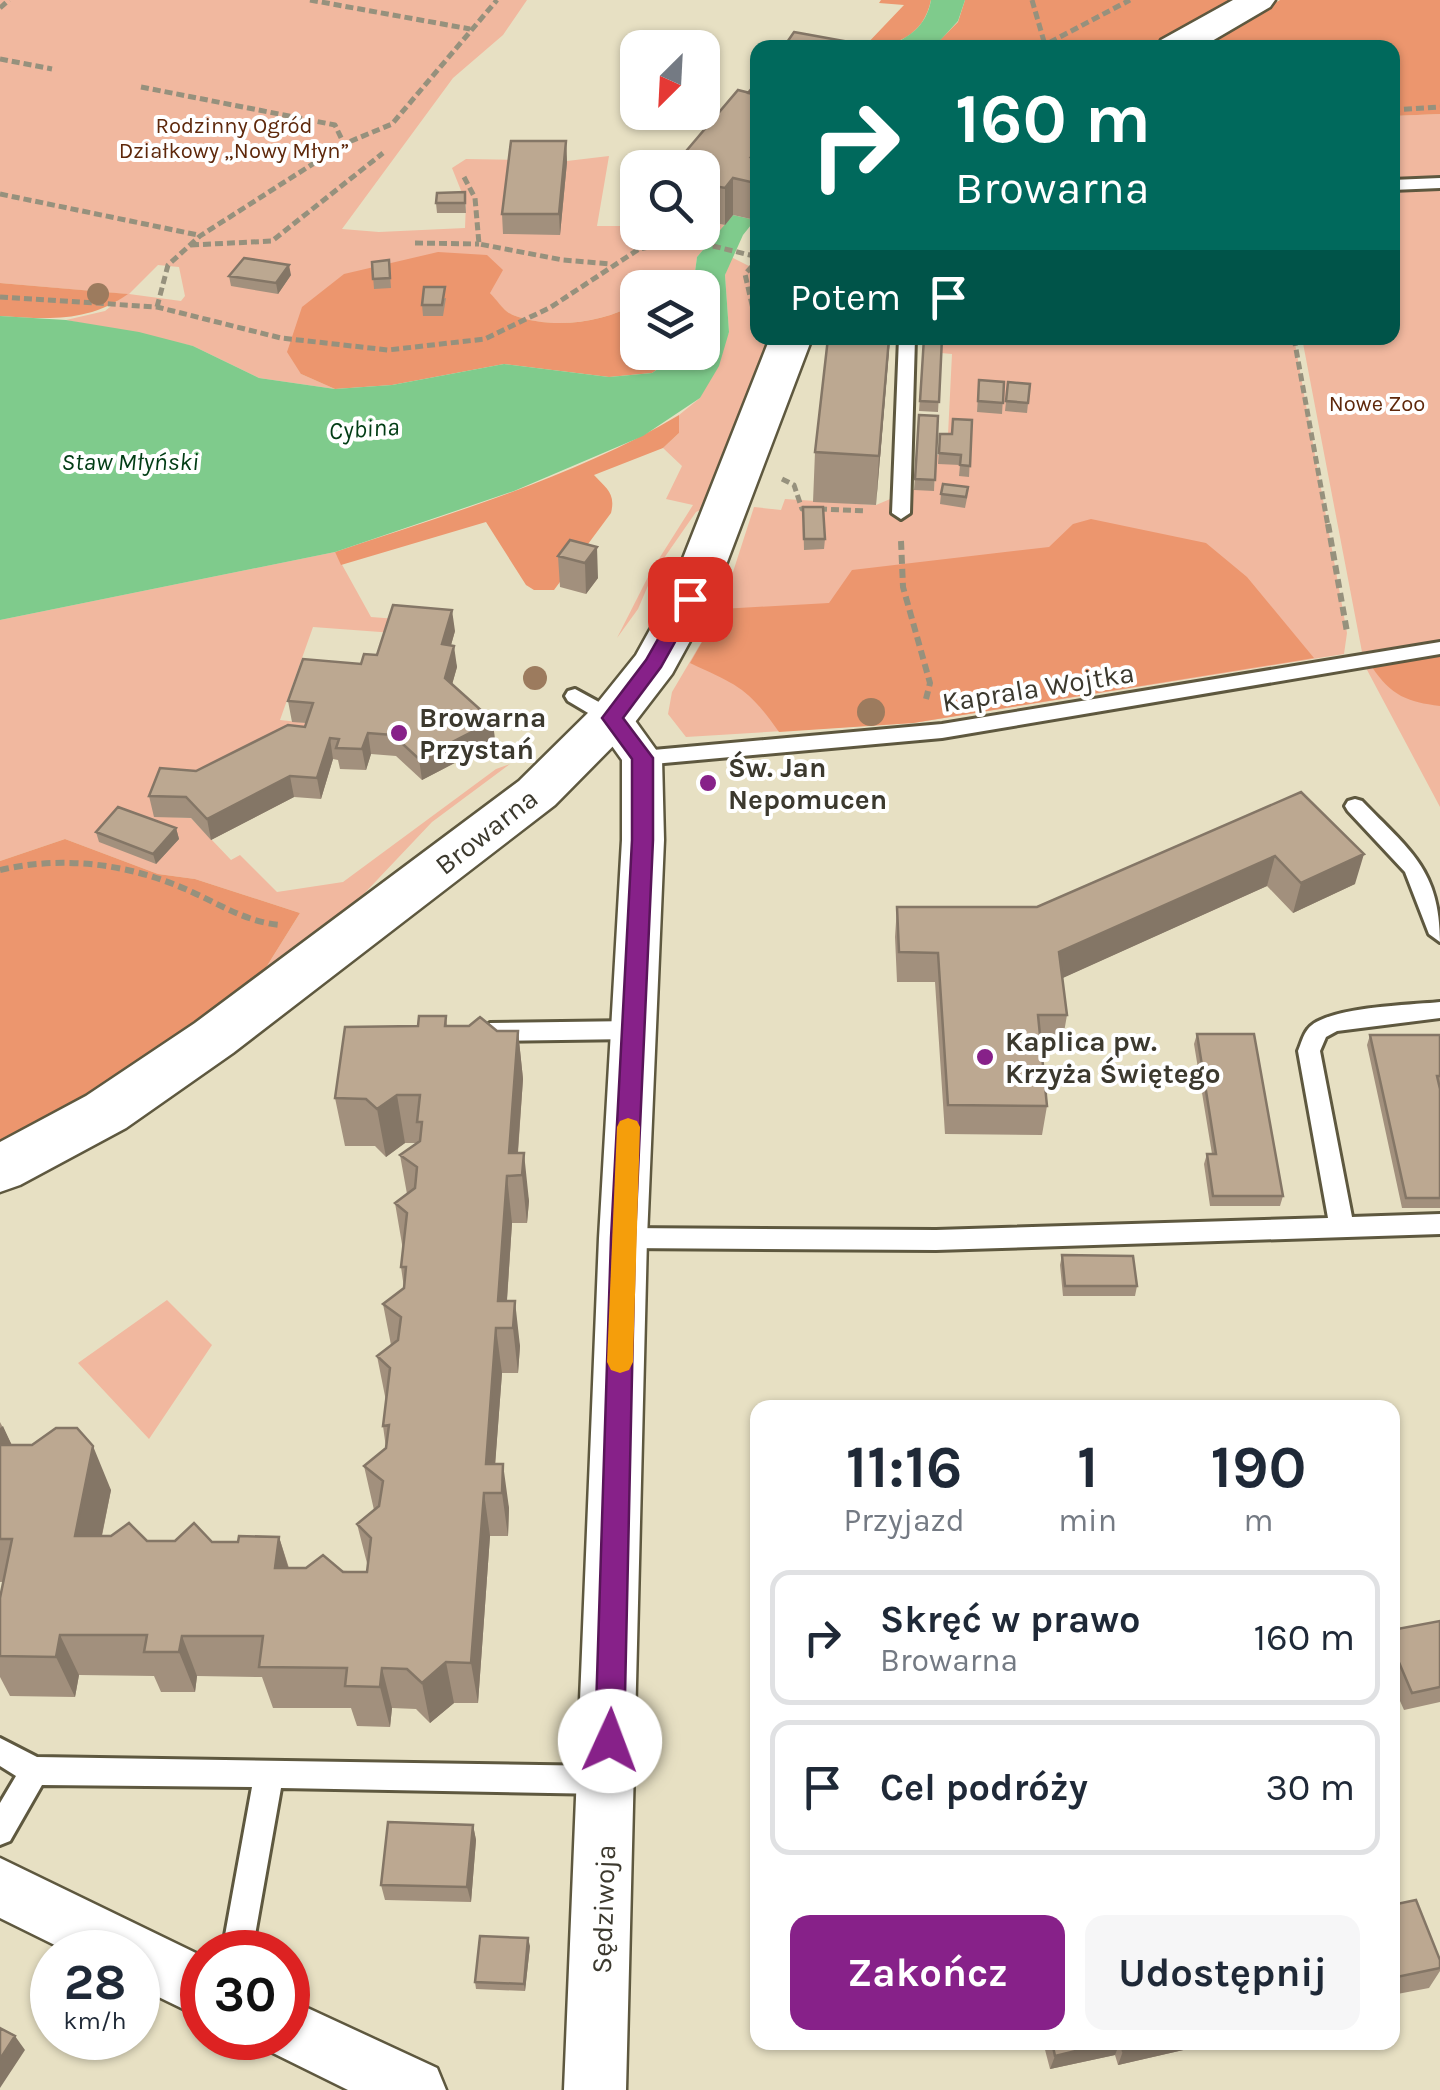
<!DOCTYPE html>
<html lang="pl">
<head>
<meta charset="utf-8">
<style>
	body { margin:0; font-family:Karla,sans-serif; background:#f6f6f7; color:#1f2937; height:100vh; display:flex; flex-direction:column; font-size:38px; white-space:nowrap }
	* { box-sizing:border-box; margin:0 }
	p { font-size:32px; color:#747a83 }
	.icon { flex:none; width:55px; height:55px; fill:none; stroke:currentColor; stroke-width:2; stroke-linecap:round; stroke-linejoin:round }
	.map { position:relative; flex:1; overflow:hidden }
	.details { position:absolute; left:750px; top:1400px; width:650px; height:650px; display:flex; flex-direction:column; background:#fff; border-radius:20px; box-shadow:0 2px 8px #0004 }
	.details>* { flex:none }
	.guide { position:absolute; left:750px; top:40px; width:650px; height:305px; border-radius:20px; box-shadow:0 2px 8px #0004; background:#00695c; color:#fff; overflow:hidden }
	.needle { width:65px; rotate:204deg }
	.fabs { position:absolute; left:620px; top:30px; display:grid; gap:20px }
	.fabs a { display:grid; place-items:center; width:100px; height:100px; border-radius:20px; background:#fff; box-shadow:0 2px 8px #0004; font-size:50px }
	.speed { position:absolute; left:30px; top:1930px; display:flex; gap:20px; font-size:50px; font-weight:700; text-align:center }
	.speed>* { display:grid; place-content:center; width:130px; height:130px; border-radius:50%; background:#fff; box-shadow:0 2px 8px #0004; line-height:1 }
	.speed small { font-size:25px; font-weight:400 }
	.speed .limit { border:15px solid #d22; background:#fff; color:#111 }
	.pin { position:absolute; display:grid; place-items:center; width:85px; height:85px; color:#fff; margin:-42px; border-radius:20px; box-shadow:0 5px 15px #0006 }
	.me { position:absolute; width:110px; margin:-55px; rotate:2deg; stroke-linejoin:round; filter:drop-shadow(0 0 8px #0008) }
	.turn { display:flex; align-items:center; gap:35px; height:210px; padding:0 40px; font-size:45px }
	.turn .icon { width:130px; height:130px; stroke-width:2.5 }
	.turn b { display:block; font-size:70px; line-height:85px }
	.then { display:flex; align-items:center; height:95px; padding:0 40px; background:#0003; gap:20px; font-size:38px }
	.eta { display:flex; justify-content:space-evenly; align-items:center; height:170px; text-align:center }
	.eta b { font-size:60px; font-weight:700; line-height:70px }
	.cta { display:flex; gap:20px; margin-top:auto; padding:20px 40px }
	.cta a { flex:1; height:115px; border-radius:20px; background:#872189; color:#fff; font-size:40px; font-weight:700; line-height:115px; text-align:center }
	.cta a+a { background:#f6f6f7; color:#1f2937 }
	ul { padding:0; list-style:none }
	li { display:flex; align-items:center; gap:30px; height:135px; margin:0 20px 15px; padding:0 20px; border:5px solid #e0e1e3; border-radius:20px }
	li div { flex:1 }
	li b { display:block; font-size:38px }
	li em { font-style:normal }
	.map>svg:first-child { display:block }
	.green { fill:#f1b89f; fill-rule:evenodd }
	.forest { fill:#ec966e }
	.water { fill:#7fcb8c }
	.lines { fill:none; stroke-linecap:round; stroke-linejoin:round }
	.service-casing { stroke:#5e583f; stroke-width:6 }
	.minor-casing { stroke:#5e583f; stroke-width:5 }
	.tertiary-casing { stroke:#5e583f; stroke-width:5 }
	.path-far1 { stroke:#96917d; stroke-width:5; stroke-dasharray:8 4; stroke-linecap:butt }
	.path { stroke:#96917d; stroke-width:6; stroke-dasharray:9 5; stroke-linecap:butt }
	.service { fill:#fff; fill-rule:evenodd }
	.minor { fill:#fff; fill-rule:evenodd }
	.tertiary { fill:#fff; fill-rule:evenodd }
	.tree { fill:#9c7b5e }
	.wall { fill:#a2907d }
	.shaded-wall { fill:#847666 }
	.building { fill:#bca891; stroke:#847666; stroke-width:2.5 }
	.route { fill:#872189; stroke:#581559; stroke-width:2.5 }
	.slow { fill:#f59e0b }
	.poi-dot { fill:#872189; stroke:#fff; stroke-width:4 }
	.labels { text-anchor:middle; stroke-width:8; stroke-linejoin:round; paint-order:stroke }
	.far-park-label { font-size:22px; fill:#5e280b; stroke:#fff }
	.far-water-label { font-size:25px; font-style:italic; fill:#013c14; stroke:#fff }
	.street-label { font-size:28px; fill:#3c392e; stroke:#fff }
	.poi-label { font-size:28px; font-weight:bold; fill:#3c392e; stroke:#fff; text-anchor:start }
</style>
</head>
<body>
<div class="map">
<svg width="1440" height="2090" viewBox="0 0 1440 2090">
	<rect width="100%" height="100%" fill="#e7e0c3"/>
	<!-- green -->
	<path class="green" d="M0,0H527L503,35L453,78L342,229L379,232L465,228L466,203L452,168L466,159L567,161L609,156L597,226H637L638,232L687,233L704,237L715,223L725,225L697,257L693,287L638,288L637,303C603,323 551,330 513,315C504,312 496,300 490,293L301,374L335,389L259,378L193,346L66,320L105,311L126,294L0,283ZM158,265L179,267L185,296L181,301L129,294Z
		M1440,114V640L1362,652L1302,338H1392L1393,116Z
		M731,257L757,270L758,338H771L705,508L696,512L653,574L638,609L617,638L650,573L693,505L666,499L682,466L663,448L679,433V415L700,398L729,332L725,275Z
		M909,338H1294L1347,633L1344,654L913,723L686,737L668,714L672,692L721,609L754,507L781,510L785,499L876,505L914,489L934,490L936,455H947L952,354L941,353V346L923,345Z
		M335,552L371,617L397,619L394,633L313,627L280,720L316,724L155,816L191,818L231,860L240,855L277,892L343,882L496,769L510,764L432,822L360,898L364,901L257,982L300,913L195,879L158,874L65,839L0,861V620Z
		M1440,656V807L1366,668Z
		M167,1300L212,1345L149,1439L78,1363Z"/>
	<!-- forest -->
	<path class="forest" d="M881,0H931C924,35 896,47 863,48L904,5L879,3Z
		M965,0H1237L1153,47L932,48L958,22Z
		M1280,0H1440V114L1393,116L1392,48H1198Z
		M438,252L487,255L503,270L490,293C497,300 504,312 513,315C552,330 603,323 637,303L638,352L681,353L652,373L609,377L504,364L392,385L335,389L301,374L287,352L302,307L344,274Z
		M0,283L128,294C87,323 48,319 0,316Z
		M679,415V433L663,448L594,475C606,488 616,493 611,513L554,590H534L526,585L486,522L341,565L335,552C451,513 573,478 679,415Z
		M1091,519L1206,543L1247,577L1314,658L913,723L779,732C747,687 739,686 690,663L721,609L829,603L852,570L1049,547L1073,524Z
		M1440,656V706C1408,702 1391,696 1372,667Z
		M65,839L158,874L195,879L300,913L257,982L139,1066L0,1149V861Z"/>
	<!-- water -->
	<path class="water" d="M931,0H965L958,21L935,46L885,47C909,38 926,27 931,0Z
		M733,215L755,220L743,235L725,275L729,332L719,366L700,398L643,436L514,491L335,552L0,620V316L66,320L139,332L193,346L259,378L335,389L392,385L504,364L609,377L652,373L681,353L702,352V288L693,287L697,257Z"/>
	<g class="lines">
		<!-- service casing -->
		<g class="service-casing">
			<path id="service" d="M1440,178V188L1392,190V180Z
				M899,338H915L910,513L901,519L892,513Z
				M1440,642V654L942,738L642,765L632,758L642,751L942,724Z
				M575,689L619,713L622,718L619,723H605L568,701L565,696L568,691Z
				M1355,799L1362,801C1409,850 1440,869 1440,942L1429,934L1405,872L1348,811L1345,806L1348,801Z
				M1440,1002V1018L1337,1031L1326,1037L1320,1051L1352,1217L1440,1214V1234L936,1250L623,1248L614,1245L611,1238L614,1231L623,1228L936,1230L1328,1218L1298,1051C1301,1044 1303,1035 1308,1029C1324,1007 1411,1005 1440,1002Z
				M633,1021L644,1030L633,1039L490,1041L479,1032L490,1023Z
				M0,1738L37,1757L604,1766L614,1770L618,1780L614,1790L604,1794L281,1788L252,1952H222L252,1787L42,1785L10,1841L0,1845V1803L16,1776L0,1766Z"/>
		</g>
		<!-- minor casing -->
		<g class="minor-casing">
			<path id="minor" d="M612,705L626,708L662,758L664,840L647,1238L626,2090H564L599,1238L622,840V760L592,718L598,708Z
				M0,1858L202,1956V2018L138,1987V1952H69L0,1918Z
				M288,1999L437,2068L446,2090H348L267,2050L261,2038H288Z"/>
		</g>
		<!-- tertiary casing -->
		<g class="tertiary-casing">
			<path id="tertiary" d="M1233,0H1275L1270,7L1200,48H1157L1161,40Z
				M770,338H812L713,599L672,674L629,730L555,805L233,1053L126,1128L20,1185L0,1192V1142L86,1096L195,1023L519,781L595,706L636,655L667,599Z"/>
		</g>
		<!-- path-far1 -->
		<path class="path-far1" d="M310,0L470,29
			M1032,0L1045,45
			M0,8L9,0
			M1039,48L1130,0
			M0,59L52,69
			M141,87L335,125L344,144
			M1392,110L1440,107
			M464,177L475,198L479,244L563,260L611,264
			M0,194L198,235
			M415,243L479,244
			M191,245L272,241L383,153
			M0,297L157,307L281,338L388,350L485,339L551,307L639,249L673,242L709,245L758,257
			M157,307L168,265L200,236L344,144L392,124L497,0
			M755,318L745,274L758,260
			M1294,338L1328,526
			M782,479L794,485L802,509H806
			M819,509L866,511"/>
		<!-- path -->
		<path class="path" d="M1328,524L1347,632
			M901,541L903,587L930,683L926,699
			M0,870C65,855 131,864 192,892C221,905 247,922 280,925"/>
		<!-- service -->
		<use href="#service" class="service"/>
		<!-- minor -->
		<use href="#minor" class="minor"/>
		<!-- tertiary -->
		<use href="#tertiary" class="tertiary"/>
	</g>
	<!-- trees -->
	<g class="tree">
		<circle cx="98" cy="294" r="11"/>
		<circle cx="535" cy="678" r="12"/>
		<circle cx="871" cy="712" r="14"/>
	</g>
	<!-- wall -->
	<path class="wall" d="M758,81L755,220L733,215L725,225L715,223L704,237L687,232H702V168L676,163L748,93Z
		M566,141L567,162L560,235L503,234L502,214Z
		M465,192L466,213H437L436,203Z
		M389,260L391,288L374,289L372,262Z
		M291,275L278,294L231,286L229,276Z
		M446,298L443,316H423L422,305Z
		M828,338H890L876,505L813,502L815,452Z
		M924,338H942L938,412L919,411Z
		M979,380L1004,382L1002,414L977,412Z
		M1008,382L1030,384L1027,413L1005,411Z
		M919,415L938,416L934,491L914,490Z
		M972,420L969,477L959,476L960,465L938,464L940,434H952Z
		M941,494L967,498L965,508L940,504Z
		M803,507L825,539L824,549L804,550Z
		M570,540L598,578L586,594L560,587L558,556Z
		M455,631L451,645L457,667L452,684L493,721L495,742L422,780L396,756L371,754L366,770L340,769L338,760L333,759L321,799L294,797L211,840L191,818L154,817L149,796L196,771L305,727L306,723L292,722L288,701L377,655Z
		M1301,792L1355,884L1293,913L1267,886L1062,978L1067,1015L1062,1044H1041L1047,1106L1042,1135L945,1134L935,982H897L895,937L897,907H1037Z
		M176,828L179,839L156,864L99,842L96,832Z
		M446,1016L447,1026L497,1031H518L523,1079L518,1153L529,1201L527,1223H512L507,1301L520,1346L518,1373H502L495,1464L509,1508L508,1536H490L478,1703H454L430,1723L416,1709L392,1708L390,1727L357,1726L351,1708H273L262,1677L197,1676L195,1692H161L154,1676L79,1675L75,1697L10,1696L0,1677V1598L3,1582H0V1422L12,1445L111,1490L102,1536L147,1541L212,1542H238L279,1537L289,1568L367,1572L368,1567L357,1524L374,1510L364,1466L386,1448L383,1426L386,1401L377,1356L391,1345L383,1304L404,1288L401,1267L403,1250L395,1203L407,1194L400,1155L417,1143H405L386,1157L375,1146H345L335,1098L418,1026Z
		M1197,1034L1283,1196L1280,1206H1210L1204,1164L1207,1154H1212L1194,1044Z
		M1370,1035H1440V1208H1402L1367,1045Z
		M1062,1255L1137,1286L1135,1296H1063L1060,1265Z
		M1440,1621V1702L1404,1710L1392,1683V1630Z
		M473,1825L476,1840L471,1902L385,1900L381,1885Z
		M1392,1905L1440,1960V1971L1429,1988L1392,1995Z
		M530,1946L525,1991L476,1989L475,1982Z
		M1043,2042H1195L1192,2048L1118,2065L1115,2055L1050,2069Z"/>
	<!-- shaded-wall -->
	<path class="shaded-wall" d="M566,141L567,162L560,235L559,214Z
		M758,148V216L755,220V183L751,157Z
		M733,178V215L725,225V188Z
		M715,186V223L704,237V200Z
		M289,265L291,275L278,294L276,283Z
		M889,338H890L876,505L879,456Z
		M597,547L598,578L586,594L585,563Z
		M452,610L455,631L445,666L442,644Z
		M454,646L457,667L448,699L445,678Z
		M493,721L495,742L422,780L419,759Z
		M368,733L371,754L366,770L362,749Z
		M330,738L333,759L321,799L317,778Z
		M290,776L294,797L211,840L207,819Z
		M176,828L179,839L156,864L153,854Z
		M1364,854L1355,884L1293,913L1301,883Z
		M1275,856L1267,886L1054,982L1059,952Z
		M518,1031L523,1079L516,1176L509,1153Z
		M397,1095L405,1143L386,1157L377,1109Z
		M524,1153L529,1201L527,1223L522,1175Z
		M507,1176L512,1223L505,1328L498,1301Z
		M515,1301L520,1346L518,1373L513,1328Z
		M496,1328L502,1373L493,1493L486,1464Z
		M3,1426L23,1470L0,1457V1428Z
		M93,1446L111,1490L93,1578L75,1536Z
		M503,1464L509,1508L508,1536L502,1493Z
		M484,1493L490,1536L478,1703L471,1663Z
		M279,1537L292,1580L275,1568Z
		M60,1635L79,1675L75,1697L56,1657Z
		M182,1636L197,1676L195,1692L179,1652Z
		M446,1662L454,1703L430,1723L422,1683Z
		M382,1668L392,1708L390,1727L380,1687Z
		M473,1825L476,1840L471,1902L467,1887Z
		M528,1938L530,1946L525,1991L524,1984Z
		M15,2036L25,2050L0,2088V2059Z
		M1113,2042H1120L1115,2055L1050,2069L1055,2056Z
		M1163,2042H1195L1192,2048L1118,2065L1123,2051Z"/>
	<!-- building -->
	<path class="building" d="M794,32L849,42L846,48H783Z
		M758,81V95L748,93Z
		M738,90L758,95V148L751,157L758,158V180L755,183L733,178L725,188L715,186L702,199V168H658L662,162L676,163Z
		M511,141H566L559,214H502Z
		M465,192V203H436L437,193Z
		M244,258L289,265L276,283L229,276Z
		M389,260L390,278L373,279L372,262Z
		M424,287H445L442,305H422Z
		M828,338H889L879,456L815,452Z
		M924,338H942L939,402L920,401Z
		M979,380L1004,382L1003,403L978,401Z
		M1008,382L1030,384L1028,403L1006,401Z
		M919,415L938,416L935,480L915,479Z
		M953,419L972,420L970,466L960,465L961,455L939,453L940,434H952Z
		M943,484L968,487L966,497L941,494Z
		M803,507H823L825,539H804Z
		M570,540L597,547L585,563L558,556Z
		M393,605L452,610L442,644L454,646L445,678L493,721L419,759L393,735L368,733L362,749L336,748L339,739L330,738L317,778L290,776L207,819L186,797L149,796L160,768L196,771L288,725L305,727L313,703L288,701L303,659L361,664L364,654L377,655Z
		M1301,792L1364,854L1301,883L1275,856L1059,952L1067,1015H1038L1047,1106L948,1105L938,953L899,952L897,907H1037Z
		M118,807L176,828L153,854L96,832Z
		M419,1016H446L445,1026H469L480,1017L497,1031H518L509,1153H524L522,1175L507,1176L498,1301H515L513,1328H496L486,1464H503L502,1493H484L471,1663L446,1662L422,1683L407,1669L382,1668L380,1687L345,1686L347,1668L259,1667L263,1636H182L179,1652H144L147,1635H60L56,1657L0,1656V1598L12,1539H0V1445H32L56,1428H77L93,1446L75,1536H111L129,1523L147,1541H175L194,1523L212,1542H238L239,1536L279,1537L275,1568H306L323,1555L343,1572H367L371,1538L357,1524L379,1506L383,1481L364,1466L386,1448L389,1425L383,1426L390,1368L377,1356L398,1340L401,1317L383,1304L404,1288L406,1267H401L407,1213L395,1203L415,1188L417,1167L400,1155L420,1141L422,1122H417L420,1095H397L377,1109L366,1099L335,1098L345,1027L418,1026Z
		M1197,1034H1254L1283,1196H1213L1207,1154H1216Z
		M1370,1035H1440V1076H1437L1440,1089V1198H1406Z
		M1062,1255L1133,1256L1137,1286H1065Z
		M1440,1621V1687L1412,1693L1392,1646V1630Z
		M388,1822L473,1825L467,1887L381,1885Z
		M1416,1900L1440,1960V1968L1392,1978V1905Z
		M480,1936L528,1938L524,1984L475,1982Z
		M0,2028L15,2036L0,2059Z
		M1052,2042H1113L1055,2056Z
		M1121,2042H1163L1123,2051Z"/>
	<!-- route -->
	<path class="route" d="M690,593L699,599L661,667L623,718L653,758V840L635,1238L624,1741L620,1751L610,1755L599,1751L595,1741L611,1238L632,840V759L602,718L646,660L683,595Z"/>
	<!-- slow -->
	<path class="slow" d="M628,1118L637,1121L640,1127L633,1362L629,1370L620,1373L611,1370L607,1362L617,1127L620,1121Z"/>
	<!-- markers -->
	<g class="poi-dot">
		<circle cx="399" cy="733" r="10"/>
		<circle cx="708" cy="783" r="10"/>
		<circle cx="985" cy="1057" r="10"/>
	</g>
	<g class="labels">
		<!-- far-park labels -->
		<g class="far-park-label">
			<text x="234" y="133">Rodzinny Ogród<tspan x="234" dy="25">Działkowy „Nowy Młyn”</tspan></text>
			<text x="1377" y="411">Nowe Zoo</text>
		</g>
		<!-- far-water labels -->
		<g class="far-water-label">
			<text transform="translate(364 428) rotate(-4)" y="9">Cybina</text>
			<text x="130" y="470">Staw Młyński</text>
		</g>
		<!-- street labels -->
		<g class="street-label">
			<text transform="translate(1038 687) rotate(-9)" y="10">Kaprala Wojtka</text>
			<text transform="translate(486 831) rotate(-38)" y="10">Browarna</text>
			<text transform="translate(603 1909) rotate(-88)" y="10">Sędziwoja</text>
		</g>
		<!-- poi labels -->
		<g class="poi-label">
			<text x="419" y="727">Browarna<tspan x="419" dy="32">Przystań</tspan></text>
			<text x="728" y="777">Św. Jan<tspan x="728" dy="32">Nepomucen</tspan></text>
			<text x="1005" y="1051">Kaplica pw.<tspan x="1005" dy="32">Krzyża Świętego</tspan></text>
		</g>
	</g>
</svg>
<div class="fabs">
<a><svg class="needle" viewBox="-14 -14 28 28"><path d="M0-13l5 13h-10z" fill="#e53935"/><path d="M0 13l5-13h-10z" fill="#747a83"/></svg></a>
<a><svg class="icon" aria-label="search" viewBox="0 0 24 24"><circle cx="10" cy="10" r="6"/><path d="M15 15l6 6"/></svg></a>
<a><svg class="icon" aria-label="layers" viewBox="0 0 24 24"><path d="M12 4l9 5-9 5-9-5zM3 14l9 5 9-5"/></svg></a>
</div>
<div class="speed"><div>28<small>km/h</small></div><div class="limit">30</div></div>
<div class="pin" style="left:690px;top:599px;background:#d93025"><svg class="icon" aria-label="arrive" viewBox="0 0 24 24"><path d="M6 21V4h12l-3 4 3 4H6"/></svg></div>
<svg class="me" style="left:610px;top:1741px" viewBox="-20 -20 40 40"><circle r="19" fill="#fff"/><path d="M0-13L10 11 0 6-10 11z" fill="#872189"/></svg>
<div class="guide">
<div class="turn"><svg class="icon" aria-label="right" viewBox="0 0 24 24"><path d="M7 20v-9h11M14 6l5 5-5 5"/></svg><div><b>160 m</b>Browarna</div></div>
<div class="then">Potem<svg class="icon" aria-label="arrive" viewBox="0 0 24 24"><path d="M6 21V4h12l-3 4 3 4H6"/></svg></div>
</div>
<section class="details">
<div class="eta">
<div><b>11:16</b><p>Przyjazd</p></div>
<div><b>1</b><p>min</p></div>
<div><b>190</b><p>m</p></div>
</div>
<ul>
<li><svg class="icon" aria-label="right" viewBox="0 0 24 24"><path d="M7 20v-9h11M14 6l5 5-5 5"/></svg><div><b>Skręć w prawo</b><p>Browarna</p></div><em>160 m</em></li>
<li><svg class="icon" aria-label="arrive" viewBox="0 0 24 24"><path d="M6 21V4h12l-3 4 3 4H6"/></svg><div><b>Cel podróży</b></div><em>30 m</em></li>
</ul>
<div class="cta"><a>Zakończ</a><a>Udostępnij</a></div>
</section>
</div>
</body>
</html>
